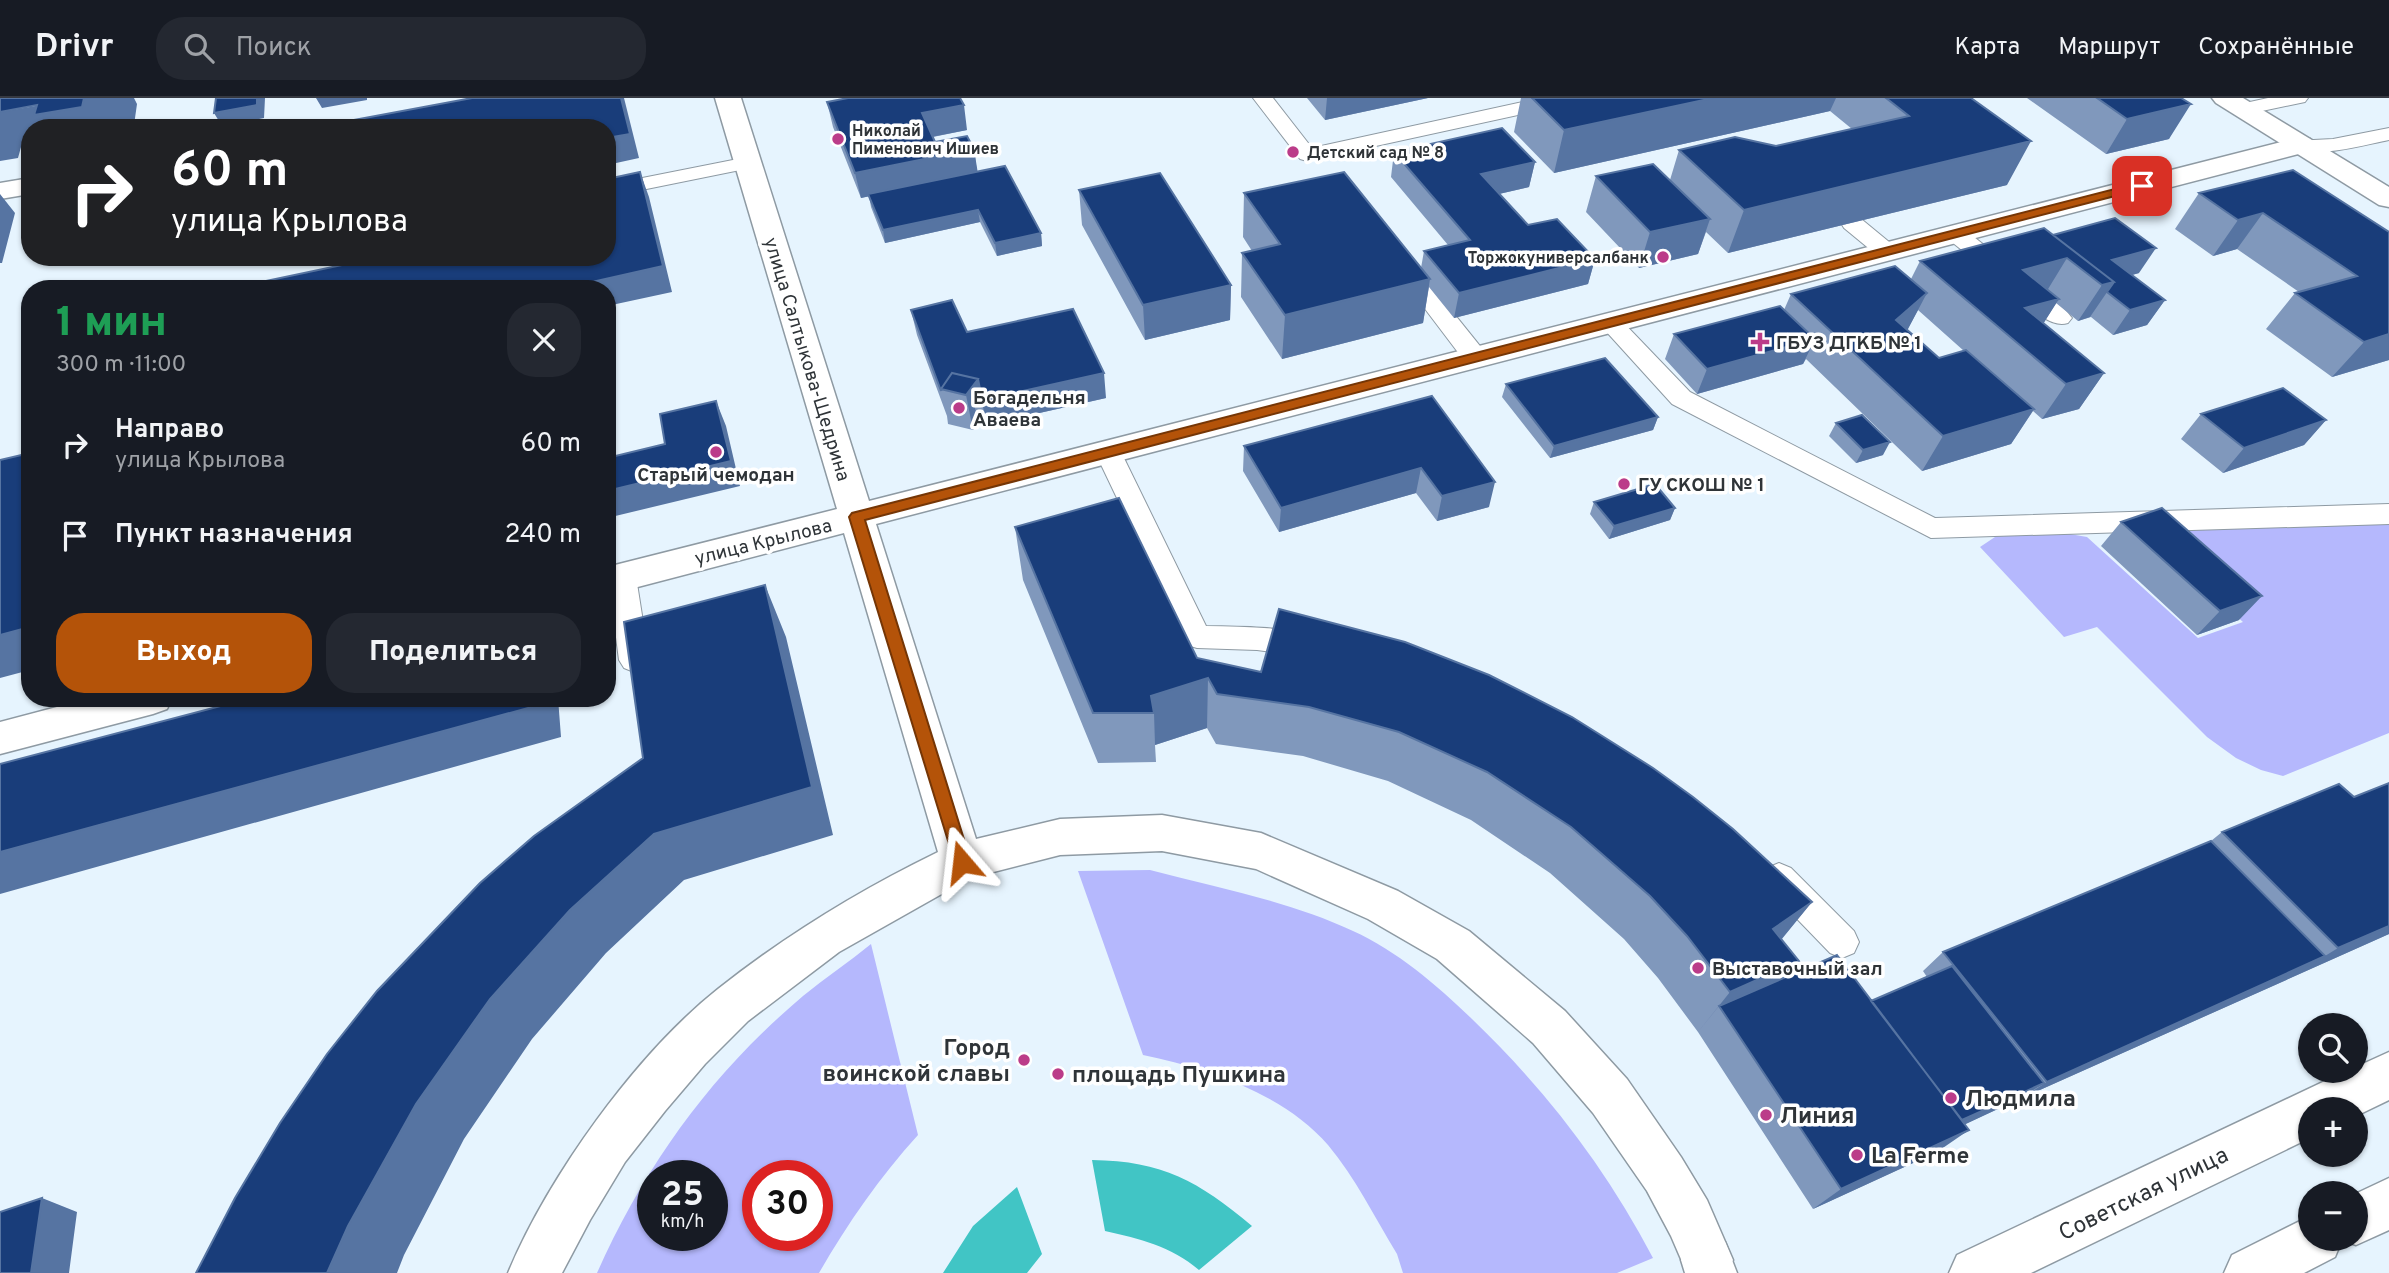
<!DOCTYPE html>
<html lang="ru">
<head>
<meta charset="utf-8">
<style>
	body { margin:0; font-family:Overpass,sans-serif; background:#242831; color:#f1f3f6; height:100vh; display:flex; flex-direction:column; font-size:26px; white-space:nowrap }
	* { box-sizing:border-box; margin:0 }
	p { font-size:23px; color:#9ea1a6 }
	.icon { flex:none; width:38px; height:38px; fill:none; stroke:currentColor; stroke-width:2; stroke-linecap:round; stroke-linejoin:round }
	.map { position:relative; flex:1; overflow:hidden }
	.sheet { position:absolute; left:21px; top:182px; width:595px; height:427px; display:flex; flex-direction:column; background:#171b24; border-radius:28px; box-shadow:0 2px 5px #0004 }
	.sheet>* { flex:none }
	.top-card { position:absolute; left:21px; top:21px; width:595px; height:147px; border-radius:28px; box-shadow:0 2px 5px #0004; background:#202124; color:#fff; overflow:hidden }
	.buttons { position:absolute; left:2298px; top:915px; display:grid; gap:14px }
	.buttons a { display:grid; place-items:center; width:70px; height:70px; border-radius:50%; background:#171b24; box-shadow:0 2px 5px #0004; font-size:35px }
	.speed { position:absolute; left:637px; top:1062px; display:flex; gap:14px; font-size:35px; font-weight:700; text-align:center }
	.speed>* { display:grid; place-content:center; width:91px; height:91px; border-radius:50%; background:#171b24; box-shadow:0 2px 5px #0004; line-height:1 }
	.speed small { font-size:18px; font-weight:400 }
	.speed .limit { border:10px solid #d22; background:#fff; color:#111 }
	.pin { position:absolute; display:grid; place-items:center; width:60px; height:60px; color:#fff; margin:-30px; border-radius:14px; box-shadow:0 4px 10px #0006 }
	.me { position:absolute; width:77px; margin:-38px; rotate:343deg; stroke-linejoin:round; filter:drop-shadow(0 0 5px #0008) }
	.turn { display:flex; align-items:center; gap:24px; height:147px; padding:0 35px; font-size:32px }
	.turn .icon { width:91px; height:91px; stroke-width:2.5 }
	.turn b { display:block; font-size:49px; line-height:60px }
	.round { display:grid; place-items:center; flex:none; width:74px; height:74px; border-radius:28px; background:#242831 }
	.overview { display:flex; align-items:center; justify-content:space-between; height:119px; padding:0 35px }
	h1 { font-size:42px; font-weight:800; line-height:52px; color:#1e9e55 }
	.primary-button { display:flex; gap:14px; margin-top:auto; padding:14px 35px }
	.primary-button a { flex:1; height:80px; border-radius:28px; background:#b45309; color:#fff; font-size:28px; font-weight:800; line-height:80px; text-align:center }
	.primary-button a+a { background:#242831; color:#f1f3f6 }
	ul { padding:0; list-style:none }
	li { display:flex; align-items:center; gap:21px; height:91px; padding:0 35px }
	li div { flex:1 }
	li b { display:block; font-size:26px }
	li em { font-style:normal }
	header { display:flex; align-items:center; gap:42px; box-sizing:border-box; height:98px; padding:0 35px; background:#171b24; border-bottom:2px solid #363941 }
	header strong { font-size:33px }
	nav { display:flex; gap:38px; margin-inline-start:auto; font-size:24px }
	.search { width:490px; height:63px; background:#242831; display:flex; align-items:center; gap:18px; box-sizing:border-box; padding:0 24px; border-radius:28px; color:#9ea1a6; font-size:26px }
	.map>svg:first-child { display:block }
	.green { fill:#b5b8fd; fill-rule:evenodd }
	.water { fill:#41c5c5 }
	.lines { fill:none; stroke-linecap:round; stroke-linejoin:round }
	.lane-casing { stroke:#8e9aa3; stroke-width:2 }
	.street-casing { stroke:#8e9aa3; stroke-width:3 }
	.secondary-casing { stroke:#8e9aa3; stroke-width:3 }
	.primary-casing { stroke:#8e9aa3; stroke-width:3 }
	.lane { fill:#fff; fill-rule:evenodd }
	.street { fill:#fff; fill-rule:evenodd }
	.secondary { fill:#fff; fill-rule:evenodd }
	.primary { fill:#fff; fill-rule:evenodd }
	.wall { fill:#8098bc; fill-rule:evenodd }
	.shaded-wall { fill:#5674a2 }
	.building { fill:#193d7a; stroke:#5674a2; stroke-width:2 }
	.route { fill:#b45309; stroke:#753606; stroke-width:2 }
	.poi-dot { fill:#bb3c89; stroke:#fff; stroke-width:2.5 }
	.labels { text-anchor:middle; stroke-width:7; stroke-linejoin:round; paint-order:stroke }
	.far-poi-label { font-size:16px; font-weight:bold; fill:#2f3438; stroke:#fff; text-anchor:start }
	.poi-label { font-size:19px; font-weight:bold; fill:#2f3438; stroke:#fff; text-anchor:start }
	.street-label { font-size:19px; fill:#2f3438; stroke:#fff }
	.near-poi-label { font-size:23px; font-weight:bold; fill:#2f3438; stroke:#fff; text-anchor:start }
	.near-street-label { font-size:23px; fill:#2f3438; stroke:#fff }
</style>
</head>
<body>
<header>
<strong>Drivr</strong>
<div class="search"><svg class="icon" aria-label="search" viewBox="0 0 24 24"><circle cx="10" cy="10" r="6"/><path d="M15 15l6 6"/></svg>Поиск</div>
<nav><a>Карта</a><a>Маршрут</a><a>Сохранённые</a></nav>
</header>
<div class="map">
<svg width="2389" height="1175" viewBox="0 0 2389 1175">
	<rect width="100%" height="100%" fill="#e6f4fe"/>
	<!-- green -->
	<path class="green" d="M2389,424V635L2283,678L2261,672L2236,660L2207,639L2097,529L2064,539L1980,449L1998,437L2064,435L2087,439L2198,540L2243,524L2142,432Z
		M1150,772C1218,790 1289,803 1353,833C1397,853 1437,887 1472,921C1545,991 1606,1070 1653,1160L1617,1175H1403L1397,1156C1375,1120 1355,1079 1328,1047C1284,996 1207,970 1143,957L1078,773Z
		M871,846L918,1037C879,1080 848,1125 819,1175H597C646,1066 711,976 803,898C825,880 849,864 871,846ZM653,1078H712V1138H653ZM758,1078H817V1138H758Z"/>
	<!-- water -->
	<path class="water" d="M1092,1062C1163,1063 1198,1083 1252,1128L1199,1172C1171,1148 1140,1141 1105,1133Z
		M1017,1089L1042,1156L1027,1175H943L973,1128Z"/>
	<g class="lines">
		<!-- lane casing -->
		<g class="lane-casing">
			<path id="lane" d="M1253,0H1273L1312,50L1541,0H1578L1568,6L1307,63L1300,61Z
				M2268,0H2308L2305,4L2243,17L2236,15L2233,11L2236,7Z
				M2389,30V42C2359,48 2325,59 2294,51L2291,47L2294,43L2333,41Z
				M748,59L755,61L758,65L755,69L607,99V87Z
				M1852,118L1860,120L1894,148L1897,153L1894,158H1878L1844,130L1841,125L1844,120Z
				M1956,129L1964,131L2009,167L2012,172L2009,177H1993L1948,141L1945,136L1948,131Z
				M1402,159L1410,161L1484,253L1487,259L1484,265L1475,267L1466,265L1391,166L1394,161Z
				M2035,192C2048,195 2064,209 2072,220L2068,225C2051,230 2033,213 2023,199L2027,194Z
				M1611,218L1619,220L1690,294L1935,420L2389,406V426L1931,440L1672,306L1603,230L1599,225L1603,220Z
				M1108,345L1117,348L1121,354L1206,528C1243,529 1284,528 1319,540L1324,548L1319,556L1309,559L1257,552L1197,550L1187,547L1095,354L1099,348Z
				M622,469L632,472L636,479L649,562L644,570L634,574L624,570L619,562L608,479L612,472Z
				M1779,765L1791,770L1854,833L1859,844L1854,855L1842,860L1830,855L1767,790L1762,780L1767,770Z"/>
		</g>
		<!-- street casing -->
		<g class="street-casing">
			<path id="street" d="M715,0H741L869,403L2301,39L2310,41L2314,47L2310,53L876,426L976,741L1060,721L1162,717L1261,735L1398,793L1469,833L1565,913L1627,981L1681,1059L1707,1102L1733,1162L1727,1175H1687L1671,1138L1647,1093L1593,1015L1533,945L1437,861L1368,821L1256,771L1162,753L1060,757L970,780L839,854L748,923L705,966L665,1013L625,1064L590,1122L562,1175H508C548,1079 636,956 718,891C786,837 860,792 938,754L844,435L607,497V469L837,411Z
				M30,80V96L0,101V85Z
				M91,600H172L167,611L153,616L0,656V624Z"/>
		</g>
		<!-- secondary casing -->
		<g class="secondary-casing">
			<path id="secondary" d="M2212,0H2243L2389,89V109L2379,107L2216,5Z"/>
		</g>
		<!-- primary casing -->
		<g class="primary-casing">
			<path id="primary" d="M2389,954V1002L2356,1018V1012H2310V1040L2031,1175H1949L1957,1157L2346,973H2356V969Z
				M2389,1080V1132L2356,1147L2342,1142L2335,1159L2304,1175H2224L2232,1157L2310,1118V1141H2356L2355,1096Z
				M1707,1136L1725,1144L1737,1175H1685L1681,1162L1689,1144Z"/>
		</g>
		<!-- lane -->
		<use href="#lane" class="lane"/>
		<!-- street -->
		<use href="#street" class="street"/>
		<!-- secondary -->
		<use href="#secondary" class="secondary"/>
		<!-- primary -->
		<use href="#primary" class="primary"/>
	</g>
	<!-- wall -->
	<path class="wall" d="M1307,0H1428L1325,22Z
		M1521,0H1971L2007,87L1728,155L1706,134L1698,156L1639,170L1586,114L1596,78L1670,82L1679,52L1776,48L1852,31L1830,13L1554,75L1514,34Z
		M2027,0H2181L2169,41L2106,56Z
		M827,4L967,32L933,39L935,44L974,51L977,74L1041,135L1042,148L997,158L980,124L885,145L871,109L869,98L861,100L833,29Z
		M1394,54L1535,64L1529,89L1499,96L1528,127L1595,161L1588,186L1454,220L1429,189L1423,225L1282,261L1241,199L1242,155L1252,153L1243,139L1244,95L1421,170L1424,153L1448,147L1391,79Z
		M1079,92L1231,187L1230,222L1145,242L1082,127Z
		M2199,95L2389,134V262L2332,279L2266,231L2295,195L2299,194L2237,151L2213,158L2175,131Z
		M2053,137L2139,175L2132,177L2165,202L2147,227L2113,237L2091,219L2078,223L2056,205L2043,226L2104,275L2079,311L2042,321L2033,313L2011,346L1922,373L1806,261L1803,266L1697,296L1665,261L1674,236L1784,212L1791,196L1911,181L1920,163ZM1918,212L1964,253L1939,260L1907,232Z
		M911,212L967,234L1106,300L986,327L978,325L973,332L948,326L947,318L917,237Z
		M1506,286L1658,319L1653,332L1550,360L1502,299Z
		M2201,316L2326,322L2304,347L2223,375L2181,341Z
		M1337,323L1489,409L1437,423L1416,395L1279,434L1243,373L1244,348Z
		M1836,325L1883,357L1856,365L1829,338Z
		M1594,404L1675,410L1670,422L1609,441L1590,416Z
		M2121,424L2239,522L2197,537L2101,448Z
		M1015,429L1197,560L1261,574L1812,804L1781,841L1799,863L1784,880L1871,903L1927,879L1923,873L1943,854L2211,743L2222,734L2389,836L2022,1000L1965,1026L1937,1054L1813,1111L1698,934L1658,880L1624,841L1550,775L1471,722L1388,683L1303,658L1216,646L1207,630L1155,647L1156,664L1098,665L1023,482Z"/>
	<!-- shaded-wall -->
	<path class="shaded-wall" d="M84,0H134L137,6L134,27L118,30H30V48L21,49L18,60L0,63V14Z
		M257,0H265L264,20L222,28L214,15Z
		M316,0H367V2L322,10Z
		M621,0H624L639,60L607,67V40Z
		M1327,0H1428L1325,22Z
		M1713,0H1836L1830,13L1554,75L1564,32Z
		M2191,6L2169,41L2106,56L2127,21Z
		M964,7L967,32L926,40L922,15Z
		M2031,43L2007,87L1728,155L1744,112Z
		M974,51L978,76L861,100L855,75Z
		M1535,64L1529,89L1477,101L1481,76Z
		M640,74L649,99L672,194L607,208V191H561Z
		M0,96L15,115L2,165H0Z
		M978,112L980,124L885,145L883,132Z
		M2263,115L2237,151L2213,158L2238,122Z
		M1710,121L1698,156L1639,170L1650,134Z
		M1041,135L1042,148L997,158L995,145Z
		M2156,150L2139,175L2100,186L2112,162Z
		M2067,160L2045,196L2023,172Z
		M1595,161L1588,186L1454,220L1459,195Z
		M1430,181L1423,225L1282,261L1285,217Z
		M2114,184L2090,219L2078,223L2102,187Z
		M1231,187L1230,222L1145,242L1143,207Z
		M1927,195L1908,231L1878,258L1896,222Z
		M2059,201L2036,237L2025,210Z
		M2165,202L2147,227L2113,237L2130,212Z
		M2389,236V262L2332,279L2364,244Z
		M1815,241L1803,266L1697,296L1707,271Z
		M1104,275L1106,300L986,327L982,302Z
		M2104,275L2079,311L2042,321L2066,286Z
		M978,281L982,302L973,300L978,325L973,332L966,297Z
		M716,303L726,328L740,388L607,420V393L731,363Z
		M2034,311L2011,346L1922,373L1943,338Z
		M1658,319L1653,332L1550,360L1554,348Z
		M2326,322L2304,347L2223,375L2244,350Z
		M1890,344L1883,357L1856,365L1863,352Z
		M1421,370L1416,395L1279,434L1281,410Z
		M1495,384L1489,409L1437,423L1442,398Z
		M1675,410L1670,422L1609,441L1614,428Z
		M765,487L786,539L833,737L684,782L606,855L532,941L464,1041L404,1157L397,1175H327L348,1128L416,1006Z
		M2262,498L2239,522L2197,537L2220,513Z
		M30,529V572L0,580V537Z
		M1208,580L1207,630L1155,647L1154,615L1151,598Z
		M539,600H558L561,639L0,796V754Z
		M1812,804L1777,847L1773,831Z
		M2389,828V836L2022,1000L2047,984L2325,858L2338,850Z
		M1799,863L1764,904L1719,908L1698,934L1730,894Z
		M2044,985L2019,1001L1934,1041L1956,1025Z
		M1969,1032L1937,1054L1813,1111L1841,1091Z
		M42,1100L77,1114L69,1175H31Z"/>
	<!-- building -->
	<path class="building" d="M0,0H84L82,9L34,17L37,7L0,14Z
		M216,0H257V7L214,15Z
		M472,0H621L630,36L607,40V30H311Z
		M848,0H960L964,7L922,15L935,44L967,38L974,51L855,75L827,4Z
		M1532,0H1713L1564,32Z
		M1886,0H1971L2031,43L1744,112L1679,52L1735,39L1776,48L1909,18Z
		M2097,0H2181L2191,6L2127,21Z
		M1502,30L1535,64L1481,76L1528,127L1557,121L1595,161L1459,195L1424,153L1470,142L1394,54Z
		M1653,66L1710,121L1650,134L1596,78Z
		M1005,68L1041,135L995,145L978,112L883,132L868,96Z
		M2293,72L2389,134V236L2364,244L2295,195L2357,178L2263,115L2238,122L2199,95Z
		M640,74L663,168L561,191H228L380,159H607V81Z
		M1344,74L1430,181L1285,217L1242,155L1280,146L1244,95Z
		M1160,75L1231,187L1143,207L1079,92Z
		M2115,120L2156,150L2112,162L2165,202L2130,212L2107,194L2114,184L2053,137Z
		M2044,130L2114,184L2102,187L2067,160L2023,172L2059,201L2025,210L2104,275L2066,286L1920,163Z
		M1895,168L1927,195L1896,222L1939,260L1966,252L2034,311L1943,338L1791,196Z
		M952,202L967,234L1073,211L1104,275L982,302L973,300L980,291L978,281L952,275L941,291V293L911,212Z
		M1780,208L1815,241L1707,271L1674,236Z
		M1605,260L1658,319L1554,348L1506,286Z
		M952,275L978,281L966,297L941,291Z
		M2283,290L2326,322L2244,350L2201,316Z
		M1432,298L1495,384L1442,398L1421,370L1281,410L1244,348Z
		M716,303L731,363L607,393V360L665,346L660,316Z
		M1862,317L1890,344L1863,352L1836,325Z
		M30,355V529L0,537V362Z
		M1655,386L1675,410L1614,428L1594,404Z
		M1119,400L1197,560L1261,574L1279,511L1405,544L1489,577L1572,619L1653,670L1693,699L1733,731L1812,804L1773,831L1799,863L1730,894L1687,838L1650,798L1571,729L1487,674L1399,634L1309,609L1217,596L1208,580L1151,598L1154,615H1093L1015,429Z
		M2162,410L2262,498L2220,513L2121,424Z
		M765,487L812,689L654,736L570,812L490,901L416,1006L348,1128L327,1175H196L235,1100L280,1025L327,956L377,893L480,785L534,738L643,660L624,524Z
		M251,600H539V607L0,754V666Z
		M2389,685V828L2338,850L2222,734L2339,686L2354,699Z
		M2211,743L2325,858L2047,984L1943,854Z
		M1837,857L1969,1032L1841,1091L1719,908Z
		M1952,868L2044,985L1962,1022L1871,903Z
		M42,1100L31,1175H0V1114Z"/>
	<!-- route -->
	<path class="route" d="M2142,84L2148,88L2146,90L865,422L971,764L969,769L962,771L956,769L849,419L852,415Z"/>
	<!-- markers -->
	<g class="poi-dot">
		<circle cx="838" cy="41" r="7"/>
		<circle cx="1293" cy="54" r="7"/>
		<circle cx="1663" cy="159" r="7"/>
		<path d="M1756.5 233.5h7v7h7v7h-7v7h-7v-7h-7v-7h7z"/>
		<circle cx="959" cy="310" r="7"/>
		<circle cx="716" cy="354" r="7"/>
		<circle cx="1624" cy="386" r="7"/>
		<circle cx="1698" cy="870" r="7"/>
		<circle cx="1024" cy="962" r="7"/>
		<circle cx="1058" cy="976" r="7"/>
		<circle cx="1951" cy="1000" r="7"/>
		<circle cx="1766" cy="1017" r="7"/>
		<circle cx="1857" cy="1057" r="7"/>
	</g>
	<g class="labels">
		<!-- far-poi labels -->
		<g class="far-poi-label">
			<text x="852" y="38">Николай<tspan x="852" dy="18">Пименович Ишиев</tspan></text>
			<text x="1307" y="60">Детский сад № 8</text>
			<text x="1649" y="165" text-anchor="end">Торжокуниверсалбанк</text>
		</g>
		<!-- poi labels -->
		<g class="poi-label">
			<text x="1776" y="251">ГБУЗ ДГКБ № 1</text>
			<text x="973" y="306">Богадельня<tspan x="973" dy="22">Аваева</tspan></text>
			<text x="716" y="383" text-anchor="middle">Старый чемодан</text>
			<text x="1638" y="393">ГУ СКОШ № 1</text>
			<text x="1712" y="877">Выставочный зал</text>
		</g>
		<!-- street labels -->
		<g class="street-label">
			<text transform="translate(808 261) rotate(73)" y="7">улица Салтыкова-Щедрина</text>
			<text transform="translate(763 443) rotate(-14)" y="7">улица Крылова</text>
		</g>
		<!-- near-poi labels -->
		<g class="near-poi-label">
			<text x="1010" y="957" text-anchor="end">Город<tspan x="1010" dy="26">воинской славы</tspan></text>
			<text x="1072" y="984">площадь Пушкина</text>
			<text x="1965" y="1008">Людмила</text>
			<text x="1780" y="1025">Линия</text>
			<text x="1871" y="1065">La Ferme</text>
		</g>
		<!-- near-street labels -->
		<g class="near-street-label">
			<text transform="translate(2143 1095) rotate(-26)" y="8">Советская улица</text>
		</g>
	</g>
</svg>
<div class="buttons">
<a><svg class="icon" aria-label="search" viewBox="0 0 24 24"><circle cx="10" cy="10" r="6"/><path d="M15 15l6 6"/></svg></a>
<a>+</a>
<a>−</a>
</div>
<div class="speed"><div>25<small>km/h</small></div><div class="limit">30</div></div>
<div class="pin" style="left:2142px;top:88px;background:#d93025"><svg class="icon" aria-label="arrive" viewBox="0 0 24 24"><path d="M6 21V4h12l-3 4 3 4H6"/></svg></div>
<svg class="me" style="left:962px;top:764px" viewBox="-20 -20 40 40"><path d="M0-17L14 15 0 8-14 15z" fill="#b45309" stroke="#fff" stroke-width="4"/></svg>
<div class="top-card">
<div class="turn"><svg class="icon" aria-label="right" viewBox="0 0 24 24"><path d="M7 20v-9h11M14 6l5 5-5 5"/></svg><div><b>60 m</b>улица Крылова</div></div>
</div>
<section class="sheet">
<div class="overview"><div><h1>1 мин</h1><p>300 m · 11:00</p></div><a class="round"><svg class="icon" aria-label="close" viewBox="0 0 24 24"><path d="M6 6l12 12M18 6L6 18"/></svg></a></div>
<ul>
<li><svg class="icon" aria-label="right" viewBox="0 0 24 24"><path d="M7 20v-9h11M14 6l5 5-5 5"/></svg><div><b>Направо</b><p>улица Крылова</p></div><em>60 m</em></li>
<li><svg class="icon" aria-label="arrive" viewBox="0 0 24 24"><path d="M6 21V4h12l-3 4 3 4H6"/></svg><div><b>Пункт назначения</b></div><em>240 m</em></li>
</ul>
<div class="primary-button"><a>Выход</a><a>Поделиться</a></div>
</section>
</div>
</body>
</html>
